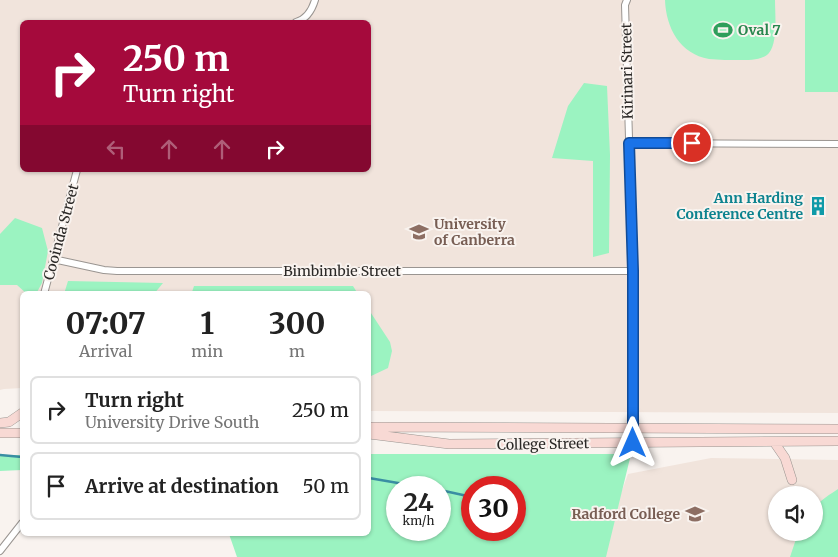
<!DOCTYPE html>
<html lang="en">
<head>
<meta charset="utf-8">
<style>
	body { margin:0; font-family:Merriweather,serif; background:#f6f6f6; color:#222; height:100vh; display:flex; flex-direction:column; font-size:19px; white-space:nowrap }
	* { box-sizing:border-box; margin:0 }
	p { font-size:16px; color:#767676 }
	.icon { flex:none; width:28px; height:28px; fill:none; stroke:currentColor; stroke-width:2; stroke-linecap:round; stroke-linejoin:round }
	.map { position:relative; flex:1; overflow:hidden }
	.details { position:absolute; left:20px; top:291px; width:351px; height:245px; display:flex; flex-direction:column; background:#fff; border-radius:8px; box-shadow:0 1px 4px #0004 }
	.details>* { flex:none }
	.top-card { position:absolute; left:20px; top:20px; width:351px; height:152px; border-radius:8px; box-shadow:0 1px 4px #0004; background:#a50a3c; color:#fff; overflow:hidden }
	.buttons { position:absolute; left:768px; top:486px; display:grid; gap:10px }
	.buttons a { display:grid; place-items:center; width:55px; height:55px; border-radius:50%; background:#fff; box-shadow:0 1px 4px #0004; font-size:25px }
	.speed { position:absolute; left:386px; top:476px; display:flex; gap:10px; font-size:25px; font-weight:700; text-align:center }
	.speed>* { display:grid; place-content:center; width:65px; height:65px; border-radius:50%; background:#fff; box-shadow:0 1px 4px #0004; line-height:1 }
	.speed small { font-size:12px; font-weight:400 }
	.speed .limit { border:8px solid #d22; background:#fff; color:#111 }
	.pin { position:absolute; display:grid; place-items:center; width:42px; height:42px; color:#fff; margin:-21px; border:2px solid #fff; border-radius:50%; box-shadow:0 1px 5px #0007 }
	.me { position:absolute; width:55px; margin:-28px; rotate:0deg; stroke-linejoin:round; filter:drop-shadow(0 0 4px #0008) }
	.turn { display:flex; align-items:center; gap:18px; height:105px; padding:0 20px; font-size:22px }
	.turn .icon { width:65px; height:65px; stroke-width:2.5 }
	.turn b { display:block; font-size:35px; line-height:42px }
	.lanes { display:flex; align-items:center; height:48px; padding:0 20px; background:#0003; justify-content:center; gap:25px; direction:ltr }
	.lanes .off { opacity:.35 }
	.eta { display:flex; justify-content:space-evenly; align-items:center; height:85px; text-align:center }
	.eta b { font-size:30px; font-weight:700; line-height:35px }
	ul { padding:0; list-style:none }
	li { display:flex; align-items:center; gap:15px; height:68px; margin:0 10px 8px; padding:0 10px; border:2px solid #e0e0e0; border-radius:8px }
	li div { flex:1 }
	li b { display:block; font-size:19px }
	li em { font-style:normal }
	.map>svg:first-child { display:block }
	.built { fill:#f1e4dc; fill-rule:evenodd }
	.green { fill:#9bf3c1; fill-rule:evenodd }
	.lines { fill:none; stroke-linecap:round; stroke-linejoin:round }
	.stream { stroke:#3a8ea3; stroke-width:2.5 }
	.street-casing { stroke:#9a9591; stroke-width:8 }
	.secondary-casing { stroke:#9a9591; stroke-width:10 }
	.street { stroke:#fff; stroke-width:6 }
	.secondary { stroke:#f8d9d4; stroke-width:9 }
	.route-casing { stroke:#114b97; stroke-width:12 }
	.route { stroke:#1a73e8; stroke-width:9 }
	.labels { text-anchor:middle; stroke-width:4; stroke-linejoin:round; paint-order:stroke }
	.leisure-label { font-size:14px; font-weight:bold; fill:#27864d; stroke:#f9f3ef; text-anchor:start }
	.street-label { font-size:14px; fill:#2b2927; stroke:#f9f3ef }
	.culture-label { font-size:14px; font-weight:bold; fill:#0d838f; stroke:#f9f3ef; text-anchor:end }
	.education-label { font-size:14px; font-weight:bold; fill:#785e54; stroke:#f9f3ef; text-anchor:start }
</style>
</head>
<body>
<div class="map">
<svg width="838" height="557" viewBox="0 0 838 557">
	<rect width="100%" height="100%" fill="#f9f3ef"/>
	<!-- built -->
	<path class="built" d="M0,0H838V413L369,411V294H22V388L4,389L0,390ZM22,22H369V170H22Z
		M711,458L838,460V557H598L628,474ZM776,495H814V532H776Z"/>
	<!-- green -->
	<path class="green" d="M665,0H775C775,14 778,42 769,53C763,60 749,60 740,60C730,60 719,60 709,59C680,54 666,28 665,0Z
		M805,0H838V92H805Z
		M584,83L607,86L610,155L609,253L593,257V161L552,158L568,106Z
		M15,218L42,228L48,251L42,283L36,294H27L17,285H0V234Z
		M68,281L163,283L154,294H64Z
		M194,286H353L358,294H188L192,292Z
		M369,310L390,342L392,351L388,368L369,377Z
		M369,454H631L606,557H237L229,534H369ZM398,488H440V530H398ZM472,488H515V530H472Z
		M0,455H22V470L0,471Z
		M838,489V557H790L798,533L814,532C814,504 814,505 838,489Z"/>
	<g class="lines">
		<!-- stream -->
		<path class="stream" d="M0,455L22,457
			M369,478L427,488
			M440,490L472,497"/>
		<!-- street casing -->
		<g class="street-casing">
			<path id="street" d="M627,0L625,5L633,271V443
				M296,22C307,19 312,10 315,0
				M629,143L838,144
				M53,259L104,270L117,271H633
				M44,294L77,170
				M0,551L22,523"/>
		</g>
		<!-- secondary casing -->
		<g class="secondary-casing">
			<path id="secondary" d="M0,423L9,422L22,413
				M369,427L838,429
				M0,433H22
				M369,434L449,444L838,441
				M774,442L785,458L792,480"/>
		</g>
		<!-- street -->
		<use href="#street" class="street"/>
		<!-- secondary -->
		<use href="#secondary" class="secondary"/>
	</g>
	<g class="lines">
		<!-- route casing -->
		<g class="route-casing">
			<path id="route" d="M633,443V271L629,143H692"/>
		</g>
		<!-- route -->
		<use href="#route" class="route"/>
	</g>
	<!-- icons -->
	<defs>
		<g id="stadium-bare" transform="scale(1.5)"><path d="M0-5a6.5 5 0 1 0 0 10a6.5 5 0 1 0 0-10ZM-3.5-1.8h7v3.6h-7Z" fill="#2e9e5b" stroke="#f9f3ef" stroke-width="2.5" paint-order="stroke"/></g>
		<g id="building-bare" transform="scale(1.5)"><path d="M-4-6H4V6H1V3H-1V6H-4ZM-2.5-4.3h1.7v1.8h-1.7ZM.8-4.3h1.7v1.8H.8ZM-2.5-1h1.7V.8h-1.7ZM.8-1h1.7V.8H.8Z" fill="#0f9aa8" stroke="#f9f3ef" stroke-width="2.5" paint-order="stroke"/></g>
		<g id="university-bare" transform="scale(1.5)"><path d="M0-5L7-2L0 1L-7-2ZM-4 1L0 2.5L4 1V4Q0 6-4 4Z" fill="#8d6e63" stroke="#f9f3ef" stroke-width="2.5" paint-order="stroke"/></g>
		<g id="school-bare" transform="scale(1.5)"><path d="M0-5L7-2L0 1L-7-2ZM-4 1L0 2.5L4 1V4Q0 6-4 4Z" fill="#8d6e63" stroke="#f9f3ef" stroke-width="2.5" paint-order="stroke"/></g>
	</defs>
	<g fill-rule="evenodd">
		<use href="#stadium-bare" x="723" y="30"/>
		<use href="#building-bare" x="818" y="206"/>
		<use href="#university-bare" x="419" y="232"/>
		<use href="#school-bare" x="695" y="514"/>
	</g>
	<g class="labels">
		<!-- leisure labels -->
		<g class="leisure-label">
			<text x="738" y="35">Oval 7</text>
		</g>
		<!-- street labels -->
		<g class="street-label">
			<text transform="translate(627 71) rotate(-91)" y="5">Kirinari Street</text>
			<text transform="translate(61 232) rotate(-75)" y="5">Cooinda Street</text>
			<text x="342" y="276">Bimbimbie Street</text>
			<text transform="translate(543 444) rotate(-1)" y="5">College Street</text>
		</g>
		<!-- culture labels -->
		<g class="culture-label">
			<text x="803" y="203">Ann Harding<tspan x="803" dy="16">Conference Centre</tspan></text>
		</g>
		<!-- education labels -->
		<g class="education-label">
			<text x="434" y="229">University<tspan x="434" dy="16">of Canberra</tspan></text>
			<text x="680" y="519" text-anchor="end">Radford College</text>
		</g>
	</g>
</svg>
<div class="buttons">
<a><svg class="icon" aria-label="sound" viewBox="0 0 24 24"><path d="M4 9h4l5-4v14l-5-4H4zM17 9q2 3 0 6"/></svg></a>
</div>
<div class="speed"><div>24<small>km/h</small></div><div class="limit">30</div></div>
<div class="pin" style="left:692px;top:143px;background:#d93025"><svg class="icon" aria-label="arrive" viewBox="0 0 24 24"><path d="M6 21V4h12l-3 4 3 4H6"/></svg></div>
<svg class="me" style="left:633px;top:443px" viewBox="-20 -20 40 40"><path d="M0-17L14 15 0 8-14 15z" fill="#1a73e8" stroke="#fff" stroke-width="4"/></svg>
<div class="top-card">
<div class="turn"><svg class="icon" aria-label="right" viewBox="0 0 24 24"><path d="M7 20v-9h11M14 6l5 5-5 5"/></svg><div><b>250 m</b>Turn right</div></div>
<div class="lanes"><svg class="icon off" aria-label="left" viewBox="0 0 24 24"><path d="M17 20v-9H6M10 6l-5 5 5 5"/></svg><svg class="icon off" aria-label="ahead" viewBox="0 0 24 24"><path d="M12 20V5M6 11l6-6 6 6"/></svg><svg class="icon off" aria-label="ahead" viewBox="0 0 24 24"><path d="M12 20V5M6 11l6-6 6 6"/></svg><svg class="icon" aria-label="right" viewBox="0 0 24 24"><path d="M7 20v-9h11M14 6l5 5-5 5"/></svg></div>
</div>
<section class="details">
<div class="eta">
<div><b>07:07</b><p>Arrival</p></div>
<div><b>1</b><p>min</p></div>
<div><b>300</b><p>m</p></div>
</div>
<ul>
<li><svg class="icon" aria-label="right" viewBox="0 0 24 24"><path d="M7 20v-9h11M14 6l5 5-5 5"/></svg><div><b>Turn right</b><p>University Drive South</p></div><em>250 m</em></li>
<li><svg class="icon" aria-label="arrive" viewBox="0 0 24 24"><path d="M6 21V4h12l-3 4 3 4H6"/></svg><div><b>Arrive at destination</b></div><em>50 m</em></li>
</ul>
</section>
</div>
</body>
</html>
